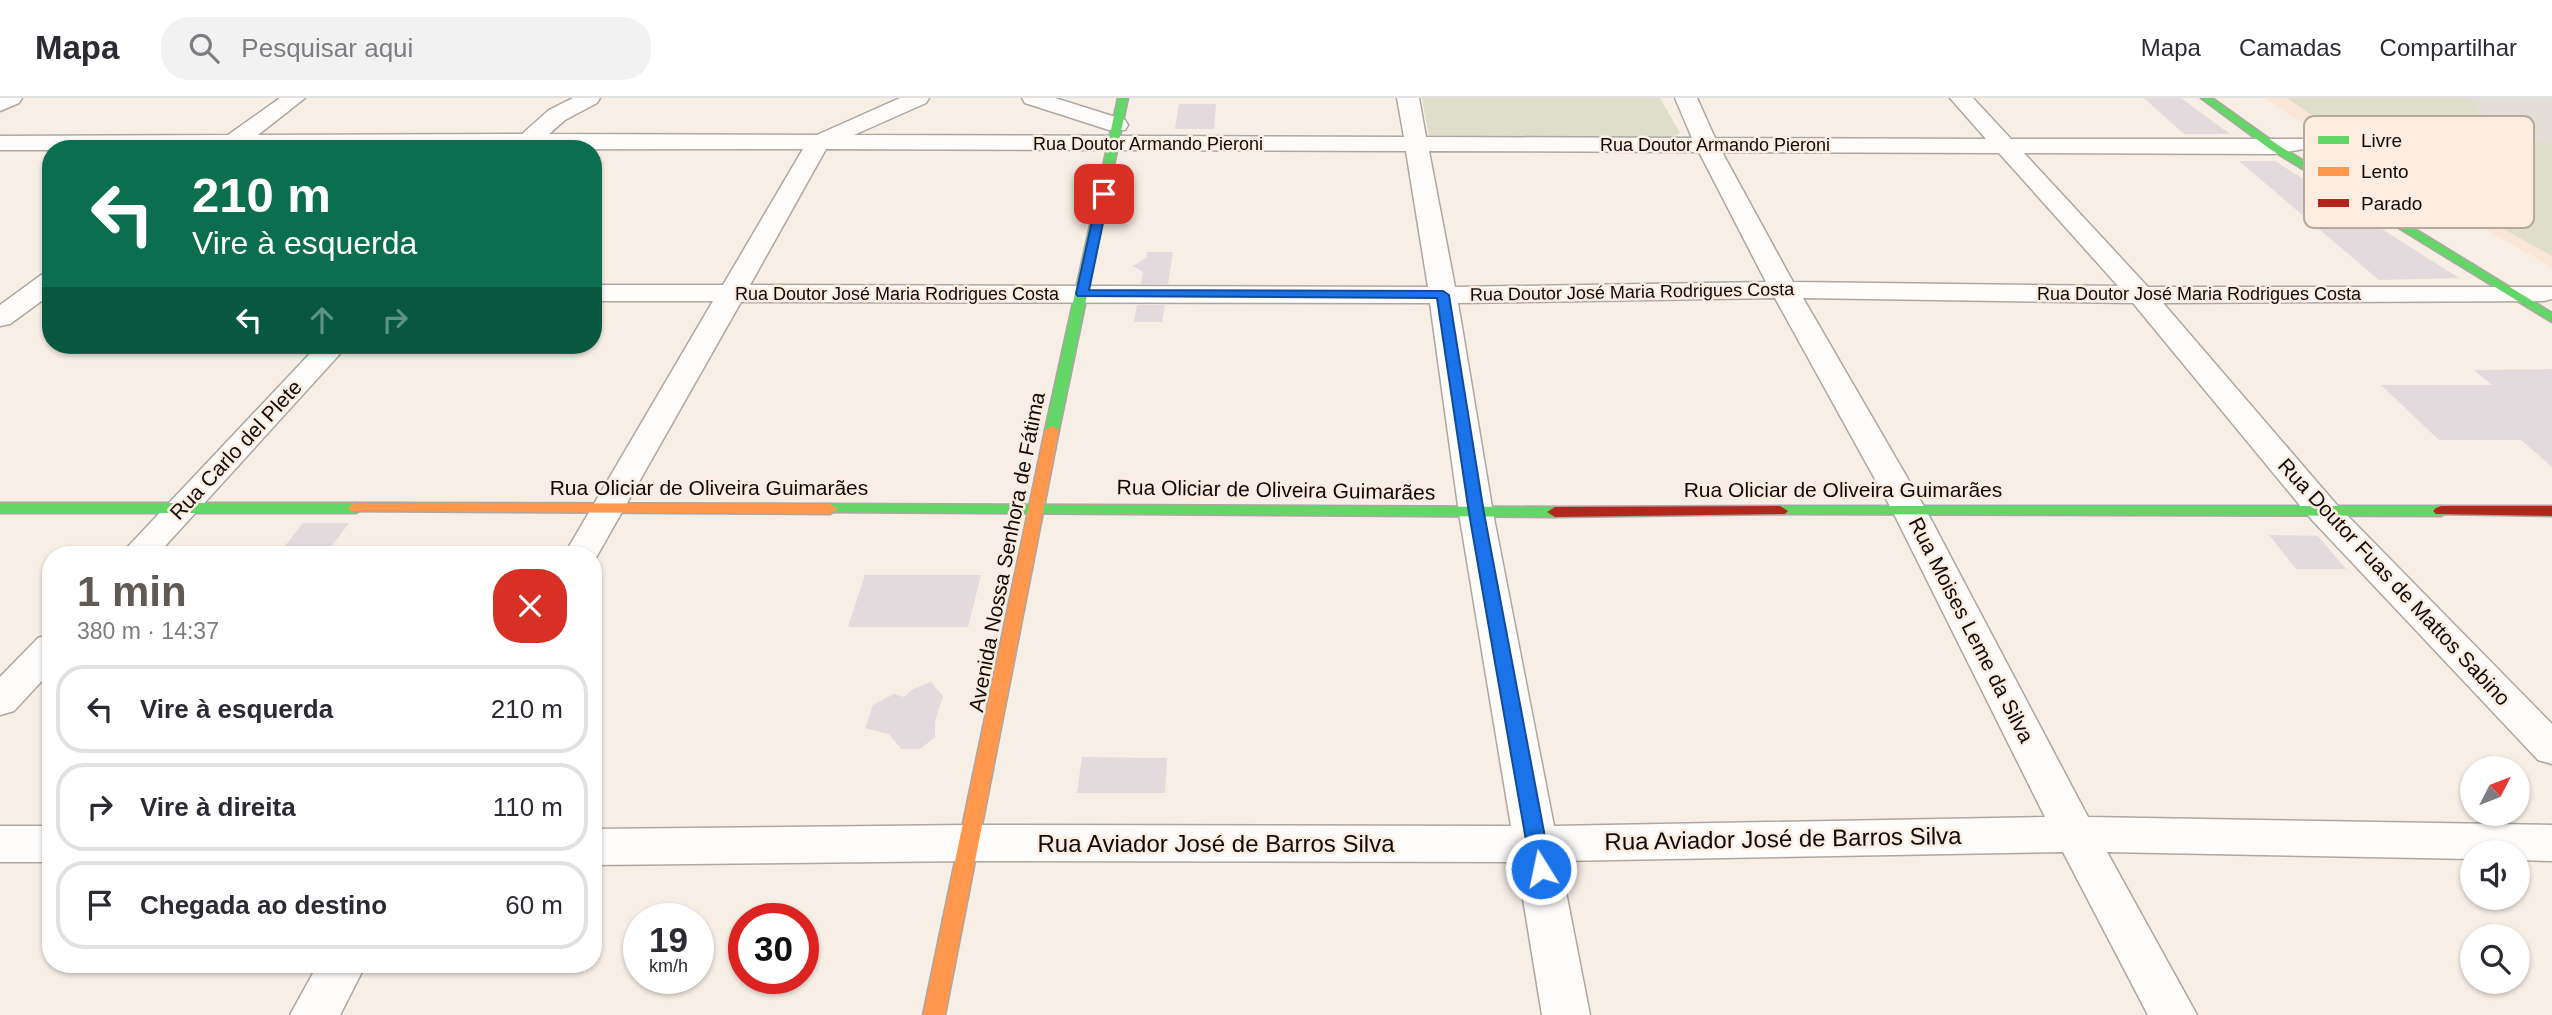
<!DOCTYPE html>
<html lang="pt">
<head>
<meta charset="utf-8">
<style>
	body { margin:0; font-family:Helvetica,sans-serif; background:#f2f2f3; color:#2b2b33; height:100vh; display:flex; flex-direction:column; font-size:26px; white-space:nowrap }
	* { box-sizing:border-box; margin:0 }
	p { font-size:23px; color:#7c7c81 }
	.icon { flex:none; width:38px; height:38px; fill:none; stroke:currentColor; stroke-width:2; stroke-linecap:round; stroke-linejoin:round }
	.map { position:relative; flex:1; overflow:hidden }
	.drawer { position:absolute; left:42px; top:448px; width:560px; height:427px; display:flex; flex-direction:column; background:#fff; border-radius:28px; box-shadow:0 2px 5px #0004 }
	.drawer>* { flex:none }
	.guide { position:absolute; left:42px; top:42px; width:560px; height:214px; border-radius:28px; box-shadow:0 2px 5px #0004; background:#0b6e4f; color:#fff; overflow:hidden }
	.needle { width:46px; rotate:48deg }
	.tools { position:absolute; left:2460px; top:658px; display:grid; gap:14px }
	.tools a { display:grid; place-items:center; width:70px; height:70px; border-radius:50%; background:#fff; box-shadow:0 2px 5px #0004; font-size:35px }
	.speed { position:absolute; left:623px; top:805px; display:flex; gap:14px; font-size:35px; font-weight:700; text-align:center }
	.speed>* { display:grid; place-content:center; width:91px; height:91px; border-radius:50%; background:#fff; box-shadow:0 2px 5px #0004; line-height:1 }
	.speed small { font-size:18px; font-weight:400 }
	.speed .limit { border:10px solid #d22; background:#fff; color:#111 }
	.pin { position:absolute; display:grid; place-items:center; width:60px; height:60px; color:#fff; margin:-30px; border-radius:14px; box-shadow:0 4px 10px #0006 }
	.me { position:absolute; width:77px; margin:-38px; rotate:350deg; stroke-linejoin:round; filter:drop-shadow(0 0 5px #0008) }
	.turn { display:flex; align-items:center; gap:24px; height:147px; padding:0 35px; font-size:32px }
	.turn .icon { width:91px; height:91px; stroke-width:2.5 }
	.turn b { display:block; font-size:49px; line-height:60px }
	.lanes { display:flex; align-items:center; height:66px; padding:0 35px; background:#0003; justify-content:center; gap:35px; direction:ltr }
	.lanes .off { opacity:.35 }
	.round { display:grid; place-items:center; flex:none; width:74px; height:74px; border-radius:28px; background:#f2f2f3 }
	.headline { display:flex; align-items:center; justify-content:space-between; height:119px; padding:0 35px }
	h1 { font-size:42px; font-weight:800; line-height:52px; color:#615a54 }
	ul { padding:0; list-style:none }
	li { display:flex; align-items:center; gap:21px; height:88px; margin:0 14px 10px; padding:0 21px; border:4px solid #e1e1e2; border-radius:28px }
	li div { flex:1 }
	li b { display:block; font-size:26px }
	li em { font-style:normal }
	header { display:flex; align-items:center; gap:42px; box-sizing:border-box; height:98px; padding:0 35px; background:#fff; border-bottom:2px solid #e1e1e2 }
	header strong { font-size:33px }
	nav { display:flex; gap:38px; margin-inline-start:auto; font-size:24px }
	.search { width:490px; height:63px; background:#f2f2f3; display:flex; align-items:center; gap:18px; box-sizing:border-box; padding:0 24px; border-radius:28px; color:#7c7c81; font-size:26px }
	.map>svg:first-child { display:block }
	.built { fill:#f9e6d7 }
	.green { fill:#dfdeca }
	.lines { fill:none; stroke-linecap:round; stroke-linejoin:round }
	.runway { fill:#e4ded9; fill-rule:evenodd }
	.building { fill:#e3dadd }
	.street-casing { stroke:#aea6a0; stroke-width:3 }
	.fast-casing { stroke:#aea6a0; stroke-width:3 }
	.slow-casing { stroke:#aea6a0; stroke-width:3 }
	.jam-casing { stroke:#aea6a0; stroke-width:3 }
	.street { fill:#fefcfb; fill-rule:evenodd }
	.fast { fill:#63d668; fill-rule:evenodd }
	.slow { fill:#ff974d; fill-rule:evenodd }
	.jam { fill:#b3261e; fill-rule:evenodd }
	.route { fill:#1a73e8; stroke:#114b97; stroke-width:2 }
	.labels { text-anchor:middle; stroke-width:5; stroke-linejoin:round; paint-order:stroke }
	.far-street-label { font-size:18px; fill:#100a05; stroke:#fdede0 }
	.street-label { font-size:21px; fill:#100a05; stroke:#fdede0 }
	.near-street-label { font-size:24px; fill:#100a05; stroke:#fdede0 }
	.key { fill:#fdede0; stroke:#b6a99e; stroke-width:2 }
	.key-label { font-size:19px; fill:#100a05 }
</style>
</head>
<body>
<header>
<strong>Mapa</strong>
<div class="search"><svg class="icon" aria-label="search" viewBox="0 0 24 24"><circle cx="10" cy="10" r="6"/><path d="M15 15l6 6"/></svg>Pesquisar aqui</div>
<nav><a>Mapa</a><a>Camadas</a><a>Compartilhar</a></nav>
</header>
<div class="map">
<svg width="2552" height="917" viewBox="0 0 2552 917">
	<rect width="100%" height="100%" fill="#f7eee6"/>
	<!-- built -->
	<path class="built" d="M2264,0H2552V169L2325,40Z"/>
	<!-- green -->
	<path class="green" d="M1422,0H1660L1680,35L1671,40H1429Z
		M2287,0H2474L2552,39V158L2361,51Z"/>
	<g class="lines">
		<!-- runway -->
		<path class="runway" d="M2471,0H2552V47L2509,36L2488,26Z"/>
	</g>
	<!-- building -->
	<path class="building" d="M2144,0H2181L2230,36H2184Z
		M1179,6H1216L1214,31H1175Z
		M2239,63H2275L2459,180L2379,182Z
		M1147,154H1173L1168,186H1141L1143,174L1133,168L1146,160Z
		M1137,207H1165L1162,224H1134Z
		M2552,271V369L2521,342H2439L2381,287H2492L2474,272Z
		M303,425H349L325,457H278Z
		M2269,437L2318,438L2346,471H2296Z
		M865,477H981L968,529H848Z
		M931,584L943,598L935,623V639L920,651H901L889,636L865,630L873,607L894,596L904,599L913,591Z
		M1082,659L1167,660L1165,695H1077Z"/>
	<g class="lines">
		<!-- street casing -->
		<g class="street-casing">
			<path id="street" d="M0,0H22L19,5L0,13Z
				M280,0H305L258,37L522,36L549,12L573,0H600L597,5L565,22L549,36L817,37L900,0H929L926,5L854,37L1404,39L1397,0H1419L1426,39L1692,40L1675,0H1697L1715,40L1986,41L1950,0H1973L2011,41H2304L2308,46L2304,51L2274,56L2024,55L2148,189H2552V201L2544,203L2163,205L2336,406L2552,626V666L2538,662L2312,422L2133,205L1803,200L1926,412L2088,719L2552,727V763L2518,762V754H2473V761L2107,754L2197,917H2148L2063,754L1560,763L1590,917H1542L1517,764L970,763L593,767V731L970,727L1511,728L1459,415L1430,205L741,204L593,465V457H564L713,203H593V187H723L803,51L0,52V38L228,37ZM826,51L1406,53L1428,189L750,187ZM1429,53L1699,54L1766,184L1455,189ZM1722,54L1999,55L2118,188L1793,184ZM1775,200L1892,412L2045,719L1554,728L1493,415L1458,205Z
				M1022,0H1055L1125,22L1128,27L1125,32H1109L1025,5Z
				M51,175V196L10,226L0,228V207L41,177Z
				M318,247H348L157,457H120Z
				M51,536V573L14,613L0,617V579L38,540Z
				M0,728H51V764H0Z
				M318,866H366L340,917H290Z"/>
		</g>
		<!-- fast casing -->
		<g class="fast-casing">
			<path id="fast" d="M1118,0H1128L1059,332L1052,336L1045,332Z
				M2201,0H2212L2278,47L2552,215V224L2270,51Z
				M0,405H356L364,410L356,415H0Z
				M830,406L1555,409L1563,414L1555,419L825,414L822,411Z
				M1780,408H2441L2449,413L2441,418L1775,416L1772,413Z"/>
		</g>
		<!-- slow casing -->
		<g class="slow-casing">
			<path id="slow" d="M1052,328L1059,332L945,917H923L1045,332Z
				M356,405L830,406L838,411L830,416L351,413L348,410L351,407Z"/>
		</g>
		<!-- jam casing -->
		<g class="jam-casing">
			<path id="jam" d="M1780,408L1788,413L1785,416L1555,419L1547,414L1555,409Z
				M2441,408H2552V418L2436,416L2433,413L2436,410Z"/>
		</g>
		<!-- street -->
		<use href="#street" class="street"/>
		<!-- fast -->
		<use href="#fast" class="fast"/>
		<!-- slow -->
		<use href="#slow" class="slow"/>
		<!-- jam -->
		<use href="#jam" class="jam"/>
	</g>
	<!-- route -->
	<path class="route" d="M1104,93L1109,96L1089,192L1443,193L1449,197L1484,415L1551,771L1548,777L1541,779L1534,777L1531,771L1469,415L1437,200L1078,198L1076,196L1098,96Z"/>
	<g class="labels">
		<!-- far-street labels -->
		<g class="far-street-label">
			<text x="1148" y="52">Rua Doutor Armando Pieroni</text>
			<text x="1715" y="53">Rua Doutor Armando Pieroni</text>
			<text transform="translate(1632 194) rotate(-1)" y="6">Rua Doutor José Maria Rodrigues Costa</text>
			<text x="897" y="202">Rua Doutor José Maria Rodrigues Costa</text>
			<text x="2199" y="202">Rua Doutor José Maria Rodrigues Costa</text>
		</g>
		<!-- street labels -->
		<g class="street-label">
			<text transform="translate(236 352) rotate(-47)" y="7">Rua Carlo del Plete</text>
			<text x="709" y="397">Rua Oliciar de Oliveira Guimarães</text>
			<text transform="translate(1276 392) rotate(1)" y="7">Rua Oliciar de Oliveira Guimarães</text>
			<text x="1843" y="399">Rua Oliciar de Oliveira Guimarães</text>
			<text transform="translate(1007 454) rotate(-79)" y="7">Avenida Nossa Senhora de Fátima</text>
			<text transform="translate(2394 484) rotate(47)" y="7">Rua Doutor Fuas de Mattos Sabino</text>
			<text transform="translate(1971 532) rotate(63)" y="7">Rua Moises Leme da Silva</text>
		</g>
		<!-- near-street labels -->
		<g class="near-street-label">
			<text transform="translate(1783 741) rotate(-1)" y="8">Rua Aviador José de Barros Silva</text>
			<text x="1216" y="754">Rua Aviador José de Barros Silva</text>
		</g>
	</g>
	<!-- legend -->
	<rect x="2304" y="18" width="230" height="112" rx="10" class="key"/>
	<rect x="2318" y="38" width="31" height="8" fill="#63d668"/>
	<rect x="2318" y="69" width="31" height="9" fill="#ff974d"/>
	<rect x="2318" y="101" width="31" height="8" fill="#b3261e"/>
	<g class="key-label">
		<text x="2361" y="49">Livre</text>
		<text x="2361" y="80">Lento</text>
		<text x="2361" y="112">Parado</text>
	</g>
</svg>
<div class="tools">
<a><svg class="needle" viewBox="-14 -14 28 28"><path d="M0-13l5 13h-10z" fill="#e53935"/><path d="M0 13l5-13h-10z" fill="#7c7c81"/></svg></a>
<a><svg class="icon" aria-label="sound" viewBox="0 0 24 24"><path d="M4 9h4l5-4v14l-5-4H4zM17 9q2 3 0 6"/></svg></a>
<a><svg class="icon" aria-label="search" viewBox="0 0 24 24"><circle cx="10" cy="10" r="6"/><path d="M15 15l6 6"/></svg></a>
</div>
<div class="speed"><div>19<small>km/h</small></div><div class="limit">30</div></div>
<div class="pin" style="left:1104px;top:96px;background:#d93025"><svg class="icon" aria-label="arrive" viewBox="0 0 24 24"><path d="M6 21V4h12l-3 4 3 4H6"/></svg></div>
<svg class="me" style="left:1541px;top:771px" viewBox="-20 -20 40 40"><circle r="17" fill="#1a73e8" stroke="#fff" stroke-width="3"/><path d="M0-11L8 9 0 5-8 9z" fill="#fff"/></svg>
<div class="guide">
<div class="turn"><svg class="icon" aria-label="left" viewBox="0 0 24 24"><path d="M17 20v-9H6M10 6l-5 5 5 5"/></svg><div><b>210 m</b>Vire à esquerda</div></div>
<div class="lanes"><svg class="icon" aria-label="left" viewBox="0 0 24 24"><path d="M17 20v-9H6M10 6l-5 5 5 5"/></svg><svg class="icon off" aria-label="ahead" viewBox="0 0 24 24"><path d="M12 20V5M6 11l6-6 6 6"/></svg><svg class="icon off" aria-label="right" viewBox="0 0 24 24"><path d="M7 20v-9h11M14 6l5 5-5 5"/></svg></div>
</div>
<section class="drawer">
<div class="headline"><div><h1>1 min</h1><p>380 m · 14:37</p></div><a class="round" style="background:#d93025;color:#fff"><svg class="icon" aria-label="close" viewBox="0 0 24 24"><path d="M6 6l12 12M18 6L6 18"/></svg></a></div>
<ul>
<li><svg class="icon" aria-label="left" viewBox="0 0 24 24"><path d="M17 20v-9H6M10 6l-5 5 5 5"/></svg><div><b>Vire à esquerda</b></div><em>210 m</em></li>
<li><svg class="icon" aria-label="right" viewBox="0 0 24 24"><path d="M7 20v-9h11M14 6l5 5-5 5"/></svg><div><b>Vire à direita</b></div><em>110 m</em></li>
<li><svg class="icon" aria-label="arrive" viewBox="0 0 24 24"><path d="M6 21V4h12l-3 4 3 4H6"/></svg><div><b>Chegada ao destino</b></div><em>60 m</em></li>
</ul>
</section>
</div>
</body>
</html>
